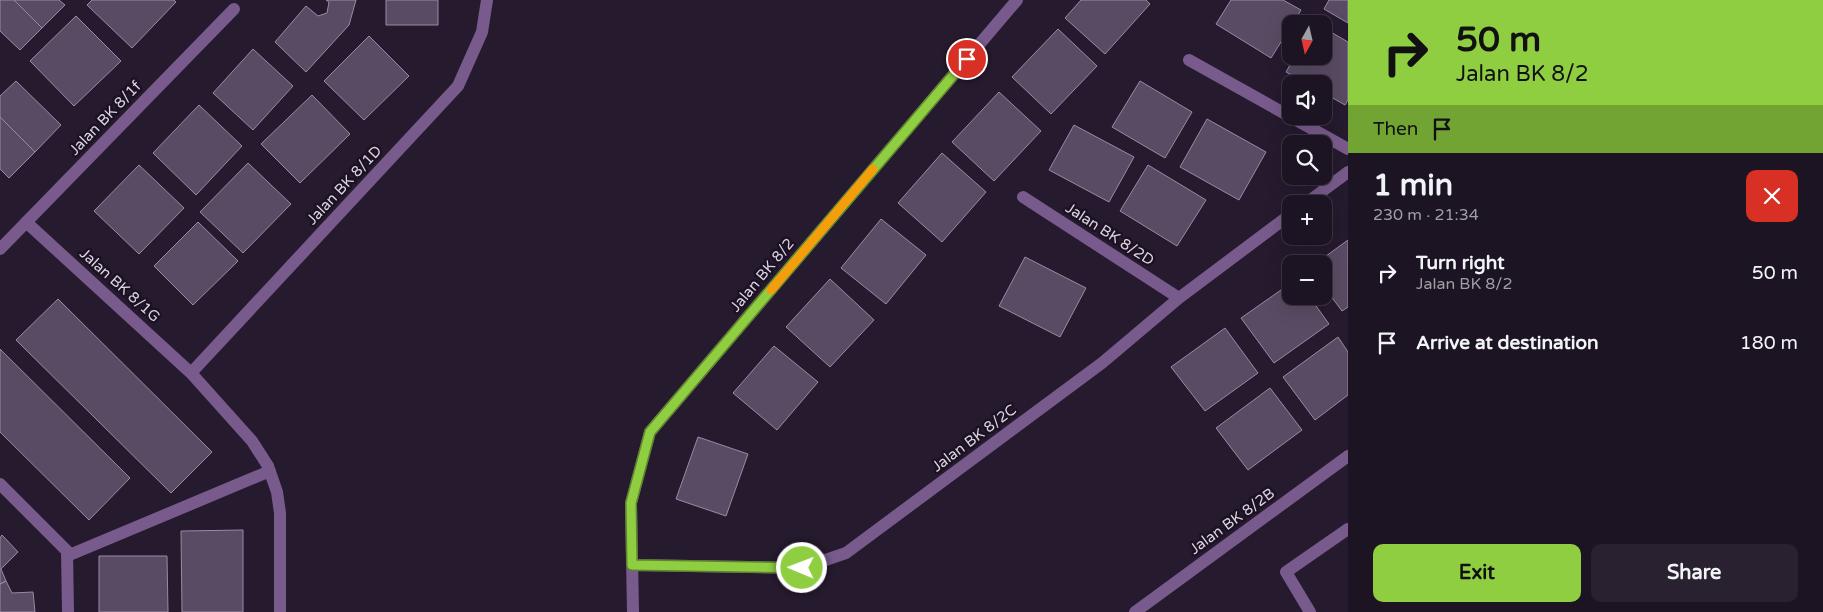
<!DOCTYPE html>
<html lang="en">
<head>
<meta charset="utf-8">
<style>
	body { margin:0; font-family:"Varela Round",sans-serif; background:#29212f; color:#f1f3f6; height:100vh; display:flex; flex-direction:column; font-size:19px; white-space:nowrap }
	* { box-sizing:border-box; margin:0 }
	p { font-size:16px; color:#a09ea5 }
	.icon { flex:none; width:28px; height:28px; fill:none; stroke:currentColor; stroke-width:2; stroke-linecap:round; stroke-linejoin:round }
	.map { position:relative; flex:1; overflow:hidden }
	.details { display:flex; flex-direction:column; background:#1c1422; width:475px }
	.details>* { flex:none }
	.guide { background:#8fcd41; color:#111; overflow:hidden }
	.needle { width:32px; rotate:188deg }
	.fabs { position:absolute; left:1282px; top:15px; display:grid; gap:10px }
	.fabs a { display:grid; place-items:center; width:50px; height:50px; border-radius:10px; background:#1c1422; box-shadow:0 5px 20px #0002,0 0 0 1px #3a3340; font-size:25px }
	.pin { position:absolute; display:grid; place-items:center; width:42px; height:42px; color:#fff; margin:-21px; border:2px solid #fff; border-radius:50%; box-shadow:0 1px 5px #0007 }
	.me { position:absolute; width:55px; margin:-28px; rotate:271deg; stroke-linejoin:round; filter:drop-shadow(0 0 4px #0008) }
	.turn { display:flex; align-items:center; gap:18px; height:105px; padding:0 25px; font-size:22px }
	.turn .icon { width:65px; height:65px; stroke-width:2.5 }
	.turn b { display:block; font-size:35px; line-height:42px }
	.then { display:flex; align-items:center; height:48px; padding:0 25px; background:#0003; gap:10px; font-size:19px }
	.round { display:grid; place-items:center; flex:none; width:52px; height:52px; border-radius:10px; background:#29212f }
	.headline { display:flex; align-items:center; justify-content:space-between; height:85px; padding:0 25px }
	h1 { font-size:30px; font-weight:700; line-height:38px }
	.cta { display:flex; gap:10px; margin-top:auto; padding:10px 25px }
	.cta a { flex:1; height:58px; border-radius:10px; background:#8fcd41; color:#111; font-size:20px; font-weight:700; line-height:58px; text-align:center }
	.cta a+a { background:#29212f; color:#f1f3f6 }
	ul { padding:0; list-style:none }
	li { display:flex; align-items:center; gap:15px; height:70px; padding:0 25px }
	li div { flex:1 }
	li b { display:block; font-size:19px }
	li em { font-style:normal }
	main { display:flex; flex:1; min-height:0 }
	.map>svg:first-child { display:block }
	.building { fill:#594b63; stroke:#998ba5 }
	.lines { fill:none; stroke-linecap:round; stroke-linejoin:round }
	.minor { stroke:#785b8c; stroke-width:12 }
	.route-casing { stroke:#5d852a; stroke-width:12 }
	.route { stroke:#8fcd41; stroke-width:9 }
	.slow { stroke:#f59e0b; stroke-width:9 }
	.labels { text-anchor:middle; stroke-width:5; stroke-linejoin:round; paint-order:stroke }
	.street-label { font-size:15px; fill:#dbd4e1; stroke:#1d1124 }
</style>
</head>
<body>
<main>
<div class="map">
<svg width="1348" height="612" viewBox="0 0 1348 612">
	<rect width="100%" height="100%" fill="#261a2e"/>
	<!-- building -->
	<path class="building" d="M0,0H14L42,28L20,50L0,31Z
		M14,0H59L65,5L42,28Z
		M92,0H174L176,2L132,48L87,5Z
		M326,0H356L349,25L306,72L275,42L306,6L318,16L327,13L329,2Z
		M386,0H438V25H386Z
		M1081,0H1146L1150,4L1105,54L1065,18Z
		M1231,0H1283L1301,10L1271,58L1216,24Z
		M1329,0H1348V23L1324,9Z
		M76,16L121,61L74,106L30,61Z
		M1324,28L1348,42V100L1345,105L1324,93V84H1307L1286,72L1295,56H1324Z
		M1058,29L1097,66L1051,114L1012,77Z
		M369,36L409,76L364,120L324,81Z
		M253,49L293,86L253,130L213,93Z
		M16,81L61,125L35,152L0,117V96Z
		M1140,81L1192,112L1165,158L1112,127Z
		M999,92L1041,131L994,181L952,142Z
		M312,95L350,134L300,183L261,144Z
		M199,105L242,146L196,195L153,153Z
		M0,117L35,152L9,178L0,169Z
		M1207,119L1266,152L1239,200L1180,167Z
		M1074,125L1134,157L1109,202L1049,170Z
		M942,153L986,192L942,242L898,203Z
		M248,163L291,204L243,253L200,212Z
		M139,165L184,208L139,254L94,211Z
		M1148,165L1206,200L1177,246L1120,211Z
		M881,219L926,255L886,304L841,268Z
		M198,222L238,261L193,305L154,266Z
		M1348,240V307L1342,311L1324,287V264H1315Z
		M1025,257L1086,288L1060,337L999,306Z
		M830,279L874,320L830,367L786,327Z
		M1291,283V296H1309L1329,324L1274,363L1241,318Z
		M58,299L212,452L171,493L16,340Z
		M1225,328L1258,373L1205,411L1171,367Z
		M1338,337L1348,352V395L1315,420L1283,377Z
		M774,346L818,382L777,430L733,393Z
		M0,349L130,478L89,520L0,432Z
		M1270,388L1302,430L1248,470L1216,428Z
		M698,437L748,454L726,516L676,499Z
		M243,530V612H182L181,531Z
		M2,535L18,552L1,569L6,581L0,584V538Z
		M99,556H167L168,612H99Z
		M6,581L12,593L33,592L35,612H0V584Z"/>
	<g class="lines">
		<!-- minor -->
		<path class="minor" d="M1189,60L1348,149
			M1023,197L1179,298
			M1305,204L1348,172
			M26,222L191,373L252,441L268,466L277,492L280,513V612
			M0,249L234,9
			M191,373L458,86L482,32L487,0
			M0,484L67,551L68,612
			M67,556L270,471
			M633,565L802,568L846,553L1102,363L1179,298L1291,214
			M633,612L631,503L650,432L1017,0
			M1135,612L1348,456
			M1310,612L1286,572L1348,529"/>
	</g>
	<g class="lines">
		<!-- route casing -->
		<g class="route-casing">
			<path id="route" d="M802,568L632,565L631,503L650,432L967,59"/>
		</g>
		<!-- route -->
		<use href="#route" class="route"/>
		<!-- slow -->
		<path class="slow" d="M771,290L873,169"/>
	</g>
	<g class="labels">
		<!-- street labels -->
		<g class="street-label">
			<text transform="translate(105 118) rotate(-46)" y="5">Jalan BK 8/1f</text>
			<text transform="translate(344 185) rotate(-47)" y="5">Jalan BK 8/1D</text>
			<text transform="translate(1110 234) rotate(33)" y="5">Jalan BK 8/2D</text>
			<text transform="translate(762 275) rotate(-50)" y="5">Jalan BK 8/2</text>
			<text transform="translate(120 285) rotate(42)" y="5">Jalan BK 8/1G</text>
			<text transform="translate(974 438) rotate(-37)" y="5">Jalan BK 8/2C</text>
			<text transform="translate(1232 521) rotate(-36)" y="5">Jalan BK 8/2B</text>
		</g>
	</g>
</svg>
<div class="fabs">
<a><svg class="needle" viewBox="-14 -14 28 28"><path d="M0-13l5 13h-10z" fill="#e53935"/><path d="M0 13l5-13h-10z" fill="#a09ea5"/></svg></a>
<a><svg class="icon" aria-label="sound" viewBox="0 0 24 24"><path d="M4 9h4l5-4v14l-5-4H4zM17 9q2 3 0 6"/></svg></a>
<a><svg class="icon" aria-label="search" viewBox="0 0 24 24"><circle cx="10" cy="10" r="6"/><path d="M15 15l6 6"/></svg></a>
<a>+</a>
<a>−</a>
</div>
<div class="pin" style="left:967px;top:59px;background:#d93025"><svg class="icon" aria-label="arrive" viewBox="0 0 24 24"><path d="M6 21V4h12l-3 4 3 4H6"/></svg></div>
<svg class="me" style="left:802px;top:568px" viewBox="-20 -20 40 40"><circle r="17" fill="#8fcd41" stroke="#fff" stroke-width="3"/><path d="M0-11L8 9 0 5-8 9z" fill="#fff"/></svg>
</div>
<section class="details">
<div class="guide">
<div class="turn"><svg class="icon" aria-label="right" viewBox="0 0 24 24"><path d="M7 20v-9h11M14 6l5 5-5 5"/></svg><div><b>50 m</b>Jalan BK 8/2</div></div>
<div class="then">Then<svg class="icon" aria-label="arrive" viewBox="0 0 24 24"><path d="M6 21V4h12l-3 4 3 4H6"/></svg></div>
</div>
<div class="headline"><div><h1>1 min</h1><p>230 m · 21:34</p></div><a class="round" style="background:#d93025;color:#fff"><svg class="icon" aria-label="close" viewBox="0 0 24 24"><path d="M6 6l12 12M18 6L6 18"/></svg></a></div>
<ul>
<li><svg class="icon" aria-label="right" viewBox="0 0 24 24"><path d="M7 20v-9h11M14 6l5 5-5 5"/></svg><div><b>Turn right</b><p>Jalan BK 8/2</p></div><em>50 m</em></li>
<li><svg class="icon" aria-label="arrive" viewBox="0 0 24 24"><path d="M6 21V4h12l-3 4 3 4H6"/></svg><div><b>Arrive at destination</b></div><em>180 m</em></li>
</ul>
<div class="cta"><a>Exit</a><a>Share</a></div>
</section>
</main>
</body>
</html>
